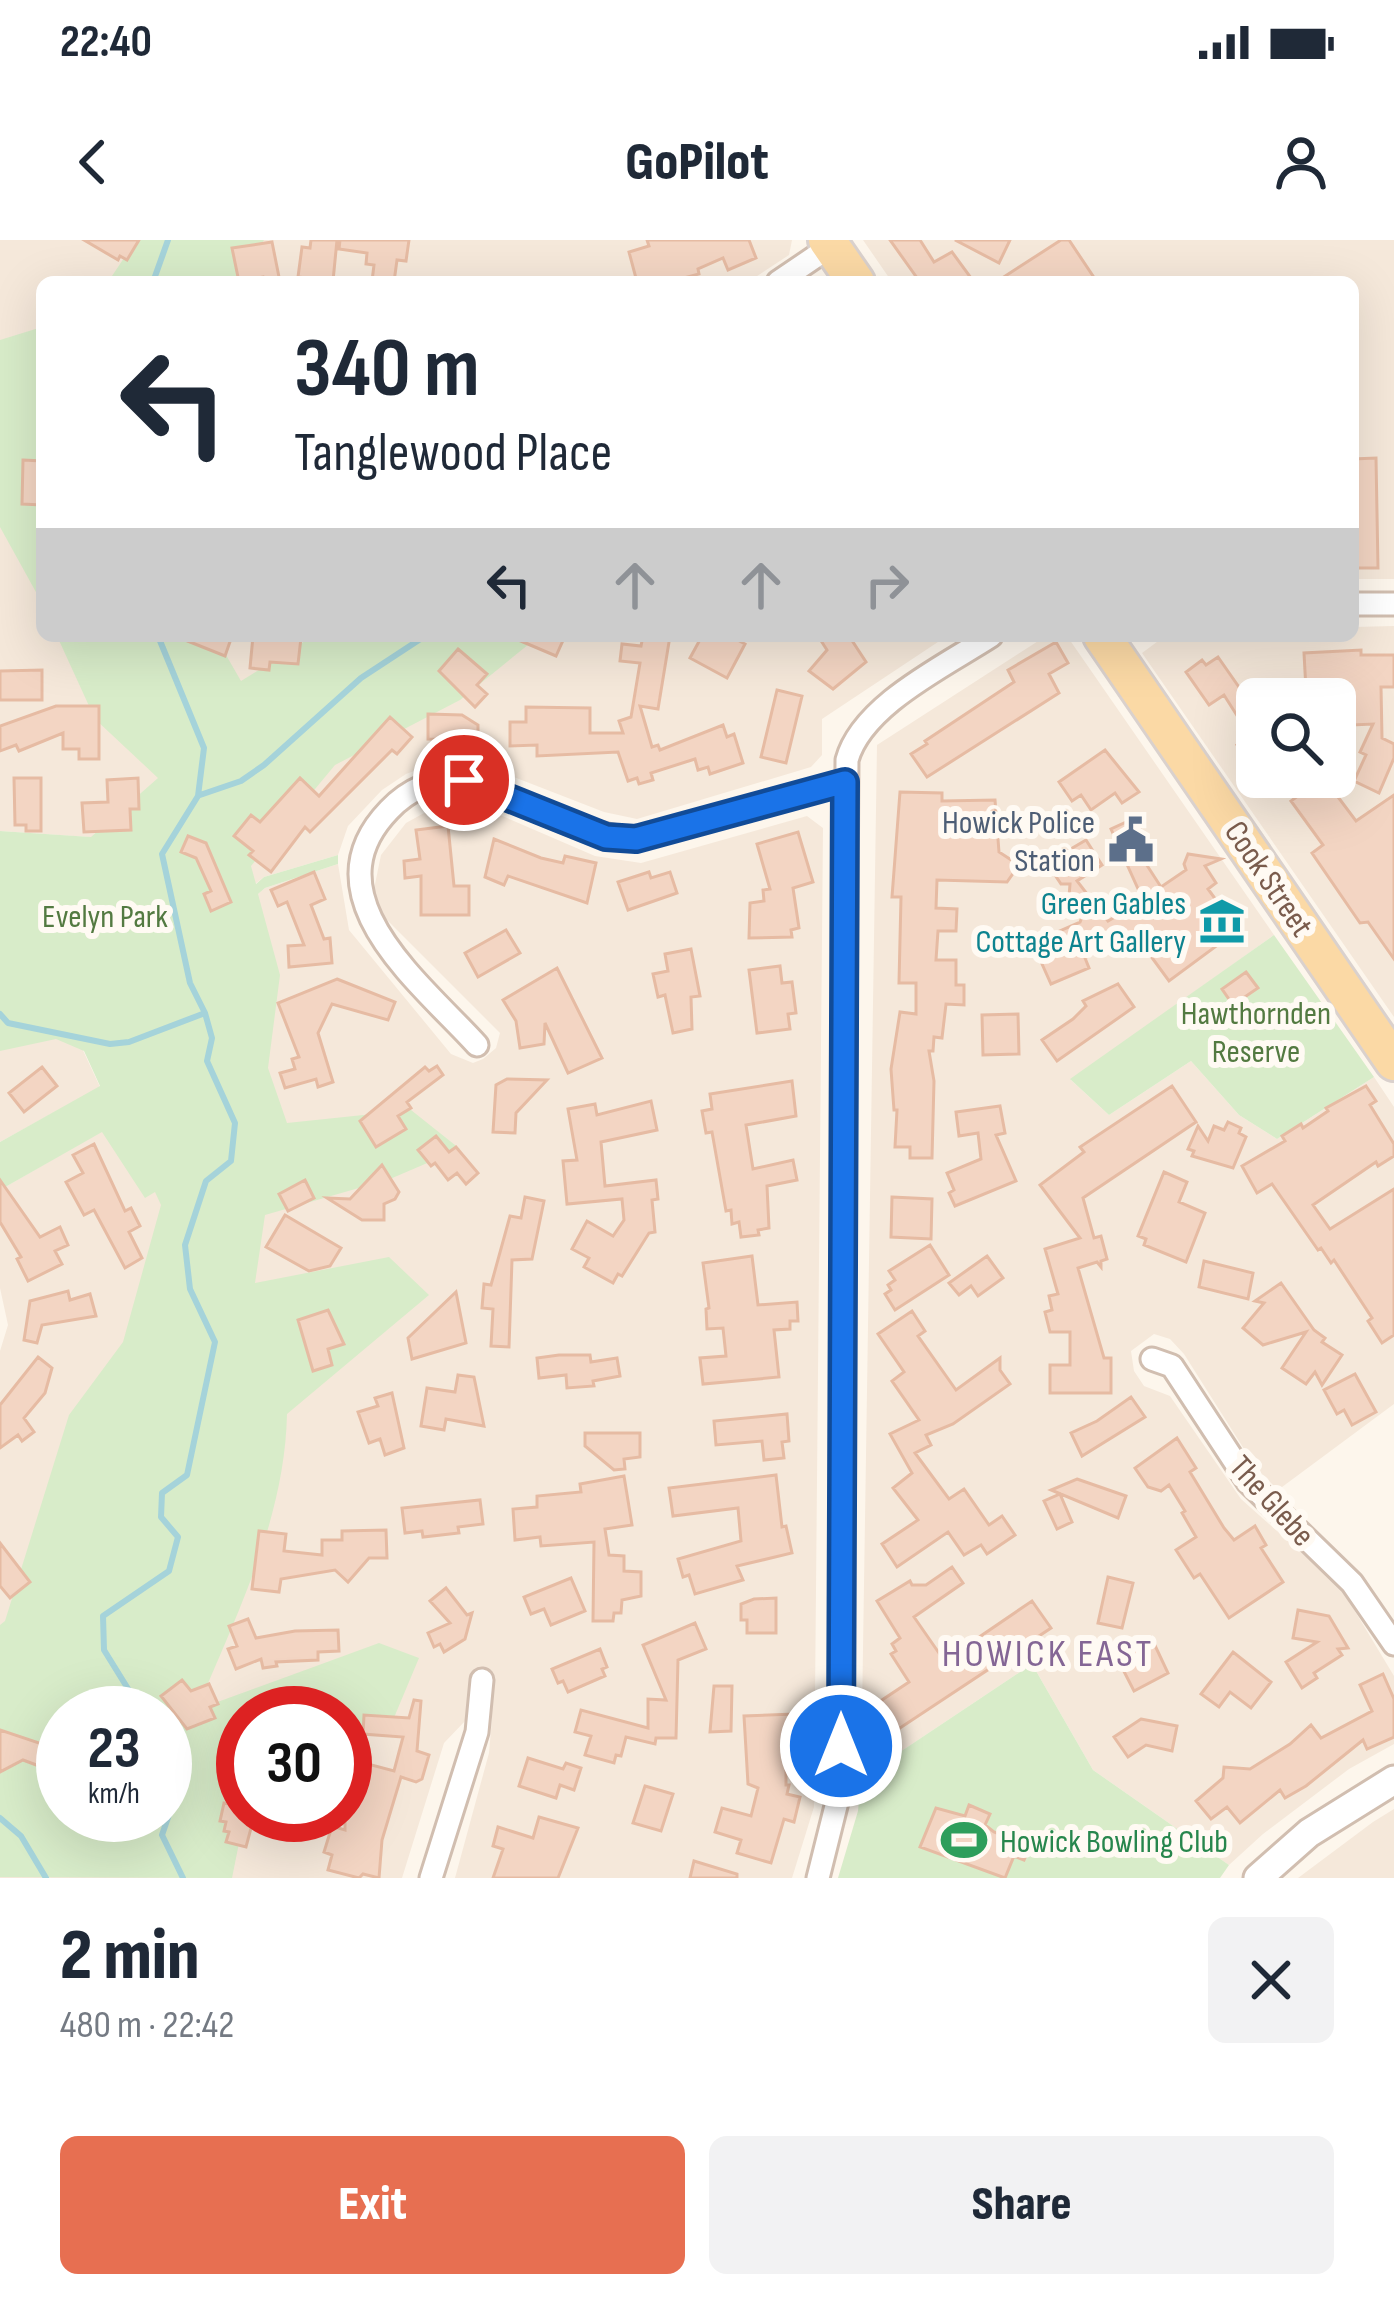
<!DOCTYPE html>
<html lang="en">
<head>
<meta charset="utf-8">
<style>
	body { margin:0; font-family:"Sofia Sans Condensed",sans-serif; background:#f2f2f3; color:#1f2937; height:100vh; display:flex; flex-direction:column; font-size:45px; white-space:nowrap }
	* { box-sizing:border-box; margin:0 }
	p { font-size:39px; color:#747a83 }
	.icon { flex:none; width:66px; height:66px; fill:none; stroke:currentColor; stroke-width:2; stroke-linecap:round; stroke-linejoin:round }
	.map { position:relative; height:1638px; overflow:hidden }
	.panel { display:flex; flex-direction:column; background:#fff; flex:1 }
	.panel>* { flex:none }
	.hud { position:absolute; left:36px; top:36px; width:1323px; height:366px; border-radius:18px; box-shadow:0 12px 48px #0002; background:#fff; color:#1f2937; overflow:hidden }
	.tools { position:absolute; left:1236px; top:438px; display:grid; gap:24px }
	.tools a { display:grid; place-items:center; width:120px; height:120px; border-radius:18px; background:#fff; box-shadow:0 12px 48px #0002; font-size:60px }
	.speed { position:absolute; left:36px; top:1446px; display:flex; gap:24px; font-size:60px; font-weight:700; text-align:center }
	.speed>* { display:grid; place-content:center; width:156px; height:156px; border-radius:50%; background:#fff; box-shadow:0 12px 48px #0002; line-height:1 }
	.speed small { font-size:30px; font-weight:400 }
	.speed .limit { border:18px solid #d22; background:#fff; color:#111 }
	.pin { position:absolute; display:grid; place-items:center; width:102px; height:102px; color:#fff; margin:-51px; border:6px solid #fff; border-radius:50%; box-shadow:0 3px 12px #0007 }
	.me { position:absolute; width:132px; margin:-66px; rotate:0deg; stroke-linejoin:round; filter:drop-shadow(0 0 9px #0008) }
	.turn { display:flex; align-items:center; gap:42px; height:252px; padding:0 60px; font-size:54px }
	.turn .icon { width:156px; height:156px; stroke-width:2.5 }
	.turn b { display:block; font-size:84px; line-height:102px }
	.lanes { display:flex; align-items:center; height:114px; padding:0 60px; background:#0003; justify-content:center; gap:60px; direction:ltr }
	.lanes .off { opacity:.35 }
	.round { display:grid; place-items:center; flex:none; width:126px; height:126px; border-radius:18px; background:#f2f2f3 }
	.headline { display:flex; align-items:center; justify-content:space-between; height:204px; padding:0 60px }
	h1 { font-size:72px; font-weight:800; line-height:90px }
	.button { display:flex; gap:24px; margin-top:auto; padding:24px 60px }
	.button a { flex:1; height:138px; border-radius:18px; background:#e76f51; color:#fff; font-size:48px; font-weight:800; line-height:138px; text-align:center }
	.button a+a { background:#f2f2f3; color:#1f2937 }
	.status { display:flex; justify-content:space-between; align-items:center; height:84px; padding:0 60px; background:#fff; direction:ltr }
	.status svg { height:33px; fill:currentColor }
	header { display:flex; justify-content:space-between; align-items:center; height:156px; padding:0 60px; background:#fff; font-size:54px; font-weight:800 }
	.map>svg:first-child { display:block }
	.residential { fill:#f5e8da; fill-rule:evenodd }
	.green { fill:#d8ecc9; fill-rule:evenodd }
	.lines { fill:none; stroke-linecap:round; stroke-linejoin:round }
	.stream { stroke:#a5d3da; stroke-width:6 }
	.building { fill:#f3d5c3; stroke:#e6bba3; stroke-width:3 }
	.minor-casing { stroke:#d1beb0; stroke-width:27 }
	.tertiary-casing { stroke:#d1beb0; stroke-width:33 }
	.primary-casing { stroke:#dad1cd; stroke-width:42 }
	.minor { stroke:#fff; stroke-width:21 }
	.tertiary { stroke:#fff; stroke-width:27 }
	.primary { stroke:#fbd9a5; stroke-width:36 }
	.route-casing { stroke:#114b97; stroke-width:30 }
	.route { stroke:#1a73e8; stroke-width:21 }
	.labels { text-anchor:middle; stroke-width:12; stroke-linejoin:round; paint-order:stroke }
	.service-label { font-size:33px; fill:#4e5e75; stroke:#fffaf3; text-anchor:end }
	.street-label { font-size:33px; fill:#7a5c4d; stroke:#fffaf3 }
	.culture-label { font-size:33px; fill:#0d838f; stroke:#fffaf3; text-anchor:end }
	.park-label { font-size:33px; fill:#537a41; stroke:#fffaf3 }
	.leisure-label { font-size:33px; fill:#27864d; stroke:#fffaf3; text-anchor:start }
	.quarter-label { font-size:39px; letter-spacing:3px; fill:#846695; stroke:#fffaf3 }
</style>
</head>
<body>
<div class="status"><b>22:40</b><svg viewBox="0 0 49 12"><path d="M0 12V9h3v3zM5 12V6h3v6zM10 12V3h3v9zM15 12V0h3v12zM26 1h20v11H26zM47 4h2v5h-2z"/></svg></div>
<header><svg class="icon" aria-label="back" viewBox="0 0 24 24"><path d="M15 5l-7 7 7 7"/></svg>GoPilot<svg class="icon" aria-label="person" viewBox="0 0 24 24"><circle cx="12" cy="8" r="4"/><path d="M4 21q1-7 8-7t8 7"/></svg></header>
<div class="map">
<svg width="1394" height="1638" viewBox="0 0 1394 1638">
	<rect width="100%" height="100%" fill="#fdf6ec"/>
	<!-- residential -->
	<path class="residential" d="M0,0H792L789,15L748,42H42V396H947L822,479V515L811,527L637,579L604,572L473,521L428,526L406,534L382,550L348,586L338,615L264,637L186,700L162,602L0,591Z
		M863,0H1394V339H1353V42H892Z
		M1394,386V777L1142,413L1165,396H1353V387ZM1257,459H1335V537H1257Z
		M1046,396H1067L1274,695L1071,840L1109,875L1191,821L1239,875L1277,899L1374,837L1394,867V1164L1278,1250L1256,1228L1184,1114L1170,1099L1154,1094L1131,1111L1134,1131L1144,1146L1170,1156L1241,1259L1341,1348L1394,1436V1504L1349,1529L1263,1594L1229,1625L1093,1530L1032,1424L861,1538L877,505Z
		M477,565L595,616L641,623L807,576L823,588L814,1567L792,1638H455L489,1513L492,1478V1439L473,1437L466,1480L444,1503L402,1638H0V1111L8,1085L0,1048V950L102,891L191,710L265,648L338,624L349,690L451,814L473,823L483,819L496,808L500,793L383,676L374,649L381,615L406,583L435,567ZM63,1473H165V1575H63ZM243,1473H345V1575H243Z
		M0,631L100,847L0,902Z
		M1394,1569V1638H1298L1373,1582Z"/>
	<!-- green -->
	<path class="green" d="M136,0H264L237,42H108Z
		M42,87V363L0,287V100Z
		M57,396H215L241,441L313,396H539L460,460L335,525L251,626L256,644L264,637L338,615V624L265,648L258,654L280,735L268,828L287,883L411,870L460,909L390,939L265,975L255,1043L389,1017L429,1055L287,1174C285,1271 244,1359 206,1448L212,1464L379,1403L419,1418L393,1480L345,1503V1473H243V1575H263L240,1598L232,1638L0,1637V1385L5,1381L69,1175L123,1102L161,965L155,952L145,958L102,892L0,950V902L100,846L84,811L56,799L0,811V591L91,597L158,538L95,479ZM63,1473H165V1575H63Z
		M1274,695L1374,837L1277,899L1239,875L1191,821L1109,875L1070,839Z
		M1032,1424L1093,1530L1229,1625L1220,1638H838L858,1571L861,1538Z"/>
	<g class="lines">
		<!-- stream -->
		<path class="stream" d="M153,42L168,0
			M200,555L241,541L264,525L361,438L425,396
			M0,774L8,783L110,804L129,802L205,773
			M143,1473L104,1410L103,1376L169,1331L178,1297L161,1277L162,1253L187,1235L215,1102L190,1049L185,1005L206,941L231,921L235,883L207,821L212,798L205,773L190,743L162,614L198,556L204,508L158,396
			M165,1505L177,1519L174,1560L162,1595L183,1638
			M0,1578L21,1596L46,1638"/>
	</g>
	<!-- building -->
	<path class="building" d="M84,0H139L127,20L120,16L118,20Z
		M311,0H337L333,41L298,37L302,7L310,8Z
		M340,0H409L406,21L397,20L394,42L372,41L374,25L366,24L367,13L339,9Z
		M647,0H749L756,18L728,30L723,18L698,29L699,34L669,42H637L629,12L649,6Z
		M890,0H920L934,22L952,12L974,42H920Z
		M955,0H1010L999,23Z
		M1061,0H1069L1097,42H996Z
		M272,2L280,42H264L263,37L239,42L232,8Z
		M1376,218L1378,328H1353V219Z
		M23,220L42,221V265L22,264Z
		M175,396H232L225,416Z
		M253,396L301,398L298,424L270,422L269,430L250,428Z
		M509,396H565L556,416Z
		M643,396H670L658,469L640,466L652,507L658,505L660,510L723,485L727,497L734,494L743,523L710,534L708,527L698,530L695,519L651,533L653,540L639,544L637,538L628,541L618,512L537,516V505L510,506V482H526V467L590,468V493H623L619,481L631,477L640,423L620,421L622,404L641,406Z
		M702,396H730L745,404L727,438L690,418Z
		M818,396H849L866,422L833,449L809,431L827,410Z
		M1056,402L1068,423L1049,434L1059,453L927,537L911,514L927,504L925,501L1014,442L1008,430Z
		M458,409L487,434L477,445L487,454L475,467L439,431Z
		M1361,410V415H1394V447H1381L1382,498L1394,504V518L1379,553L1354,541L1366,515L1360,512L1373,484L1352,485V471L1335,472V449L1306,450L1304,413Z
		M1218,417L1257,473V535L1237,505L1250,496L1224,455L1209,465L1186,432L1202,420L1206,425Z
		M42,430V460H0V431Z
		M777,450L802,456L786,523L761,517Z
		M56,466H99V519H79V509H63V493L19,511L16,505L0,511V486Z
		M428,474L462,475L478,485V500L428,499Z
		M390,477L412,497L397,514L392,510L310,592L305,587L271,632L249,615L253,611L234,596L251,575L260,582L300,538L319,556Z
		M1105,510L1139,552L1122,563L1115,553L1091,570L1081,555L1072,561L1059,542Z
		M1323,537L1356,581L1394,555V719L1368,682L1360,683L1312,613L1323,605L1291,561Z
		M14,538H41V591H26V585H15Z
		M138,538L139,569H130L131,590L84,592L82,563L108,562L107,540Z
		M900,552L942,553V561L995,560L999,612L1019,625L1007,642L937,640L936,668L957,669L956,691H938L936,720H956V745H964V765L946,764L942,798L934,797L933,811H929L934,841L932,918H910V907H895L897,870H894L891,829L900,772L916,774V743H899L901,657H892Z
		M1135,578L1149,609L1139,613L1161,647L1186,630L1184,624L1188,614L1221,619L1205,626L1216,643L1208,649L1238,690L1169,741L1150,715L1165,704L1162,697L1142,705L1137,697L1118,708L1114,701L1085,718L1089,728L1051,744L1038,715L1044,713L1039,700L1080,682L1082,677L1069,657L1070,644H1061L1047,623L1086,600L1102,625L1077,641L1108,681L1130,668L1137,678L1148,671L1111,589Z
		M448,586L454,646H469V675H421V636L405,638L404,621L420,619L416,590Z
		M798,592L813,642L793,648L799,688L791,690L792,697L749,698L750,663L764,661L763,650L770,649L757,604Z
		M188,596L206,603L231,662L211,671L204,654L211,651L196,618L181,612Z
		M494,599L541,618L563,623L565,616L596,623L587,663L508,636L504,645L485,637Z
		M314,632L325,659L311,665L324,699L330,698L332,723L289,727L288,706L304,705L287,662L278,666L271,650Z
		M649,632L651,638L670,632L677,653L628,670L618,642Z
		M506,690L520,713L478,737L465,713Z
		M691,709L700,756L691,757L692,789L673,793L665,755L658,757L653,734L668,731L665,714Z
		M780,726L782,743L792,742L796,773L788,774L790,789L757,793L749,730Z
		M557,728L602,818L568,833L545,783L544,804L520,808L516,781L503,760Z
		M1246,732L1258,748L1233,765L1222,749Z
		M337,739L395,762L388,780L332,764L318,793L333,842L318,847L316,839L285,848L280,833L295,829L292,819L299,817L278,763Z
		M1118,744L1134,767L1057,821L1042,800L1073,779L1086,766L1083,761Z
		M1018,774L1019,814L983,815L982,775Z
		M437,826L443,835L407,862L411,868L398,876L406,889L376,907L360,881L425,827L429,831Z
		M42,827L57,846L24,872L9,853Z
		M507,839L547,840L516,873L515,893L493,892L496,845Z
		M792,841L796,876L746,885L753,929L793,920L797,940L767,946L769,988L758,990L759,995L741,997L739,982L732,984L731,970L726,971L712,892L706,893L702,871L712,869L710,854Z
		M1172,846L1196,882L1083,958L1094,998L1101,996L1107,1019L1101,1021V1027L1097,1022L1078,1028L1104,1118H1111V1153H1050V1125H1070V1092H1050L1045,1072L1052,1070L1049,1056L1058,1054L1045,1009L1080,998L1040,945L1084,912L1080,907Z
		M1366,846L1376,861L1370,865L1394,904V916L1378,926L1376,922L1313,965L1330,989L1394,949V1095L1382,1103L1368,1081L1372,1078L1334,1020L1331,1023L1321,1008L1318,1010L1272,944L1257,953L1242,926L1285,901L1282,896L1301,884L1303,888L1328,871L1326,868Z
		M651,861L657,890L601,902L605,946L656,940L658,959L652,960L655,992L649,993L622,1036L618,1034L613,1043L584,1027L589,1018L572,1009L587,981L613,996L624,980L622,959L567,964L563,921L577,920L568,869L595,864L597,875Z
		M1000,866L1005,893L996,895L1016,941L955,966L949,953L954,950L947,933L981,919L978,893L959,896L956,872Z
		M1228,882L1241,888L1239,893L1246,897L1233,928L1192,916L1194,911L1188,909L1198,886L1208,901L1214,886L1224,890Z
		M436,896L449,912L456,907L478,933L466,944L457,933L448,940L435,923L431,926L418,910Z
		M94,904L125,971L131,968L140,986L129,992L142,1018L125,1028L94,970L84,975L66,942L83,933L73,915Z
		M382,925L399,952L395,959L384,964V980H362L327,958L350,959Z
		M1164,932L1187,942L1179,962L1205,973L1186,1022L1144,1005L1146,999L1138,996Z
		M0,940L40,997L60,987L68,1005L55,1011L62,1024L28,1041L17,1019L21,1017L0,982Z
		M305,940L314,958L288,971L279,954Z
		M525,957L544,961L532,1019L512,1020L509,1107L491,1106L493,1069L482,1068L484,1044L491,1045L510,976L521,978Z
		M892,957L932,959L931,999L891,997Z
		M285,975L341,1008L330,1026L309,1031L266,1007Z
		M930,1005L949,1035L895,1070L885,1054L891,1050L888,1045L895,1040L889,1031Z
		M752,1016L758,1065L797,1062L798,1081H790V1089L774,1090L779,1137L703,1144L700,1118L726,1116L723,1088L707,1089L706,1069L709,1068L703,1023Z
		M987,1016L1003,1038L978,1056L971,1046L959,1055L949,1043Z
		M1204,1021L1253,1033L1248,1059L1199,1047Z
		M1281,1043L1314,1090L1325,1098L1322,1102L1342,1115L1322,1145L1315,1132L1306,1144L1282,1128L1306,1092L1263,1105L1243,1088L1264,1063L1255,1061Z
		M68,1051L70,1060L90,1054L96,1076L42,1085L37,1103L24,1100L30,1061Z
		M456,1052L466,1103L412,1119L408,1098Z
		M328,1070L344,1104L328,1109L332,1125L313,1131L298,1080Z
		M912,1071L925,1091L918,1096L956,1150L1000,1118V1130L1010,1144L953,1184L926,1195L931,1205L915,1213L949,1259L964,1249L989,1285L1002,1276L1015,1295L987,1314L981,1305L964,1315L948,1292L897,1327L882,1304L918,1280L893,1248L912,1233L890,1194L919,1180L892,1141L904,1132L878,1094Z
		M559,1115H590L591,1122L617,1118L620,1136L593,1141L594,1146L567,1148L566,1135L539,1138L537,1118Z
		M38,1117L52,1128L45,1153L24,1178L34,1192L22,1201L18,1195L0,1208V1165Z
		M1355,1134L1376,1172L1352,1185L1344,1170L1337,1174L1324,1150Z
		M458,1135L474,1137L484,1186L446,1179L444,1190L421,1186L427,1148L455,1152Z
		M392,1153L404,1208L385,1215L380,1199L369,1203L358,1172L378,1166L375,1158Z
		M1131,1157L1145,1177L1082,1216L1071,1193L1097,1181Z
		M787,1174L789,1201L782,1202L784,1218L764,1220L762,1201L716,1205L714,1181Z
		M585,1193H640V1217L624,1219L625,1229L614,1230L585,1206Z
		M1177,1198L1196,1228L1190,1232L1224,1288L1234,1300L1255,1286L1266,1305L1261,1308L1283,1342L1229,1378L1200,1334L1194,1338L1176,1310L1196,1297L1182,1273L1185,1271L1169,1245L1161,1251L1148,1247L1135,1228Z
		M776,1235L782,1287L786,1286L792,1313L737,1326L743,1340L695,1354L689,1335L683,1337L678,1319L741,1301L738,1268L673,1276L669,1248Z
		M624,1236L632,1285L605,1289L609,1315L624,1316V1331L641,1332V1356L622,1360L621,1373H614L613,1381H593L594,1302L541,1306L540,1297L515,1300L513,1269L537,1267V1256L581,1252L580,1244Z
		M1077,1239L1126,1256L1118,1278L1051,1250Z
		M1060,1254L1072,1282L1057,1289L1044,1261Z
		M480,1260L483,1284L458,1287L459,1293L423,1297L422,1291L405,1293L402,1268Z
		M386,1290L387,1318H369L348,1342L335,1330L281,1339L279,1352L252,1349L259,1291L286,1294L284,1311L322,1315V1300H342V1291Z
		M0,1303L30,1342L10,1358L0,1346Z
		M952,1327L963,1343L914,1377L948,1426L976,1408L972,1402L1032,1361L1051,1388L894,1492L876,1464L909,1442L891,1414L896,1411L892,1404L900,1398L877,1361L910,1341L912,1345H926Z
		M1108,1337L1133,1343L1122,1388L1098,1383Z
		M571,1338L585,1371L551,1385L544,1369L531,1374L524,1357Z
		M446,1348L467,1375L472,1373L465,1399L444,1412L440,1404L434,1407L428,1393L450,1383L430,1361Z
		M776,1358V1393H747V1380H741V1364L754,1359Z
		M1298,1370L1329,1376L1348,1408L1338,1409L1342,1415L1314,1433L1317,1438L1302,1448L1286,1422L1317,1402L1293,1398Z
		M248,1379L256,1398L295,1391L338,1390L339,1411L318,1412V1420L276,1422L277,1426L263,1428L261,1419L236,1429L228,1409L237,1406L229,1386Z
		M695,1383L706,1409L678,1420L676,1498H656L655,1504L626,1497L621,1516L616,1515L614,1523L585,1515L591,1496L575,1492L581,1470L648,1488V1459L666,1460L643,1405Z
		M1151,1397L1168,1433L1134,1451L1115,1414Z
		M600,1409L607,1427L602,1429L605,1436L568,1452L563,1441L558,1443L552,1429Z
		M1233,1412L1271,1442L1251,1468L1230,1452L1219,1467L1201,1454Z
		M1383,1434L1394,1459V1497L1367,1509L1363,1500L1306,1546L1285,1558L1280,1550L1240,1583L1227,1567L1211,1579L1196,1561L1223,1538L1224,1527L1250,1529L1290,1504L1311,1485L1321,1498L1372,1471L1360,1445Z
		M182,1440L191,1451L209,1444L218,1464L210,1467L215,1478L187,1489L161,1456Z
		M714,1446H732L731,1491L710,1492Z
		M414,1460L421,1461L417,1511L429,1515L422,1539L416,1542L401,1537L382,1600L379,1638L363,1634L359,1638L328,1630L332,1615L324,1612L332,1586L345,1590V1552L353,1520L394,1531L403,1497L363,1494L364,1475L409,1478Z
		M794,1474L796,1508L786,1509V1545H789L787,1554L800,1557L794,1582L784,1579L771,1623L737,1613L741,1600L715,1592L722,1568L751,1576L758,1548L748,1544L744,1476Z
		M1141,1479L1177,1486L1172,1511L1146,1505L1128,1517L1114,1497Z
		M0,1490L63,1511V1535L23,1520L0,1532Z
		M528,1518L563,1529L566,1523L581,1528L574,1550L560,1545L556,1558L519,1546Z
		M645,1546L673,1554L661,1591L633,1583Z
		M224,1563L243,1567V1575L254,1577L246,1607L226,1602L229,1592L224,1591L226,1582L220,1581Z
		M969,1565L990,1574L985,1585L994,1592L1030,1606L1024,1620L1014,1616L1005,1638L920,1607L936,1568L965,1576Z
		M539,1577L578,1588L558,1638H493L503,1609L493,1606L498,1587L533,1598Z
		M694,1621L737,1634V1638H690Z"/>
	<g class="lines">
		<!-- minor casing -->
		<g class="minor-casing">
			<path id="minor" d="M778,42L831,6
				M1353,364H1394
				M477,805C422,744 306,656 389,570C408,550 435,537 463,540C477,542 493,552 506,557C548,574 590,597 636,599L845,542
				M1152,1119L1172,1126L1248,1242L1352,1343L1394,1404
				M431,1638L477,1492L482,1440
				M818,1638L840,1550L847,520C862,465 945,426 991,396"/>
		</g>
		<!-- tertiary casing -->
		<g class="tertiary-casing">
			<path id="tertiary" d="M1258,1638L1309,1593L1394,1540"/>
		</g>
		<!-- primary casing -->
		<g class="primary-casing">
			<path id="primary" d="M827,0L856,42
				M1102,396L1394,822"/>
		</g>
		<!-- minor -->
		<use href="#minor" class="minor"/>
		<!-- tertiary -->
		<use href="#tertiary" class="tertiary"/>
		<!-- primary -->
		<use href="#primary" class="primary"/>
	</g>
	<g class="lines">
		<!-- route casing -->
		<g class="route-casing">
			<path id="route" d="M464,540L606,597L636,599L845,542L841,1506"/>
		</g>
		<!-- route -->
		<use href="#route" class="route"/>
	</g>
	<!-- icons -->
	<defs>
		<g id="civic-bare" transform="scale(3.6)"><path d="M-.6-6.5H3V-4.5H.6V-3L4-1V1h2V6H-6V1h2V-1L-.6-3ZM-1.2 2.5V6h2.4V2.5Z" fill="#5c6f8a" stroke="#fffaf3" stroke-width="2.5" paint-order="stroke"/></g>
		<g id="museum-bare" transform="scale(3.6)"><path d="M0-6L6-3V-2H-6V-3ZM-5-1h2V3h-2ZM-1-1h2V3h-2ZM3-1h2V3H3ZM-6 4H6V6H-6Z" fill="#0f9aa8" stroke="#fffaf3" stroke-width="2.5" paint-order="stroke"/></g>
		<g id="stadium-bare" transform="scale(3.6)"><path d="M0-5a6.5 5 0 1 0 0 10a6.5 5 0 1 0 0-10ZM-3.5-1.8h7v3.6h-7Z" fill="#2e9e5b" stroke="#fffaf3" stroke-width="2.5" paint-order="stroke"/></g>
	</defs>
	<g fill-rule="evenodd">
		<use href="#civic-bare" x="1131" y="600"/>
		<use href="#museum-bare" x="1222" y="681"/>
		<use href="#stadium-bare" x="964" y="1600"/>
	</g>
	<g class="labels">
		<!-- service labels -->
		<g class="service-label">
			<text x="1095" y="593">Howick Police<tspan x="1095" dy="38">Station</tspan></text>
		</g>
		<!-- street labels -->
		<g class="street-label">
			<text transform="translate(1270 638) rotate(56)" y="12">Cook Street</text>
			<text transform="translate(1273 1260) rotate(48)" y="12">The Glebe</text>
		</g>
		<!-- culture labels -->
		<g class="culture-label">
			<text x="1186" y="674">Green Gables<tspan x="1186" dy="38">Cottage Art Gallery</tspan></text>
		</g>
		<!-- park labels -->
		<g class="park-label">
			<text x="105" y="687">Evelyn Park</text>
			<text x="1256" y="784">Hawthornden<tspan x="1256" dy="38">Reserve</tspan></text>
		</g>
		<!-- leisure labels -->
		<g class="leisure-label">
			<text x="1000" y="1612">Howick Bowling Club</text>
		</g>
		<!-- quarter labels -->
		<g class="quarter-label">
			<text x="1048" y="1426">HOWICK EAST</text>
		</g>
	</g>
</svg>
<div class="tools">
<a><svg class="icon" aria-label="search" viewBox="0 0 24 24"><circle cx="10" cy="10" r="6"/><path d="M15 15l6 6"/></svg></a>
</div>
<div class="speed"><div>23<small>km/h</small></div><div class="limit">30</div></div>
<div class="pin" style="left:464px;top:540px;background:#d93025"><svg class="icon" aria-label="arrive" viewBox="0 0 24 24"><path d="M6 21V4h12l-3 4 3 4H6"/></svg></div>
<svg class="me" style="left:841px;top:1506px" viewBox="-20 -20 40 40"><circle r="17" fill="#1a73e8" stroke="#fff" stroke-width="3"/><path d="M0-11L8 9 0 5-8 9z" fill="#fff"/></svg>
<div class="hud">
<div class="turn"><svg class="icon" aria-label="left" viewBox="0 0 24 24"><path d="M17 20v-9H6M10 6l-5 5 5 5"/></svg><div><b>340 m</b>Tanglewood Place</div></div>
<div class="lanes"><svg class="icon" aria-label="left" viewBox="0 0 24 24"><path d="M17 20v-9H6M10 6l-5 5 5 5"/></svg><svg class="icon off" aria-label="ahead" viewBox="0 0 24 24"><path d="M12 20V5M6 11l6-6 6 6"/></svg><svg class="icon off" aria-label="ahead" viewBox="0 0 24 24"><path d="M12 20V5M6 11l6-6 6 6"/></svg><svg class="icon off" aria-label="right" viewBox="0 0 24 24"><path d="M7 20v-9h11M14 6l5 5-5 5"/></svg></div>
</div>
</div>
<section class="panel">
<div class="headline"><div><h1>2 min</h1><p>480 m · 22:42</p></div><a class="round"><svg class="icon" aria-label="close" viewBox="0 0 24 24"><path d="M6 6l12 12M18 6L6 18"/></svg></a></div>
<div class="button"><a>Exit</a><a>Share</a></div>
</section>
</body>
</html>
